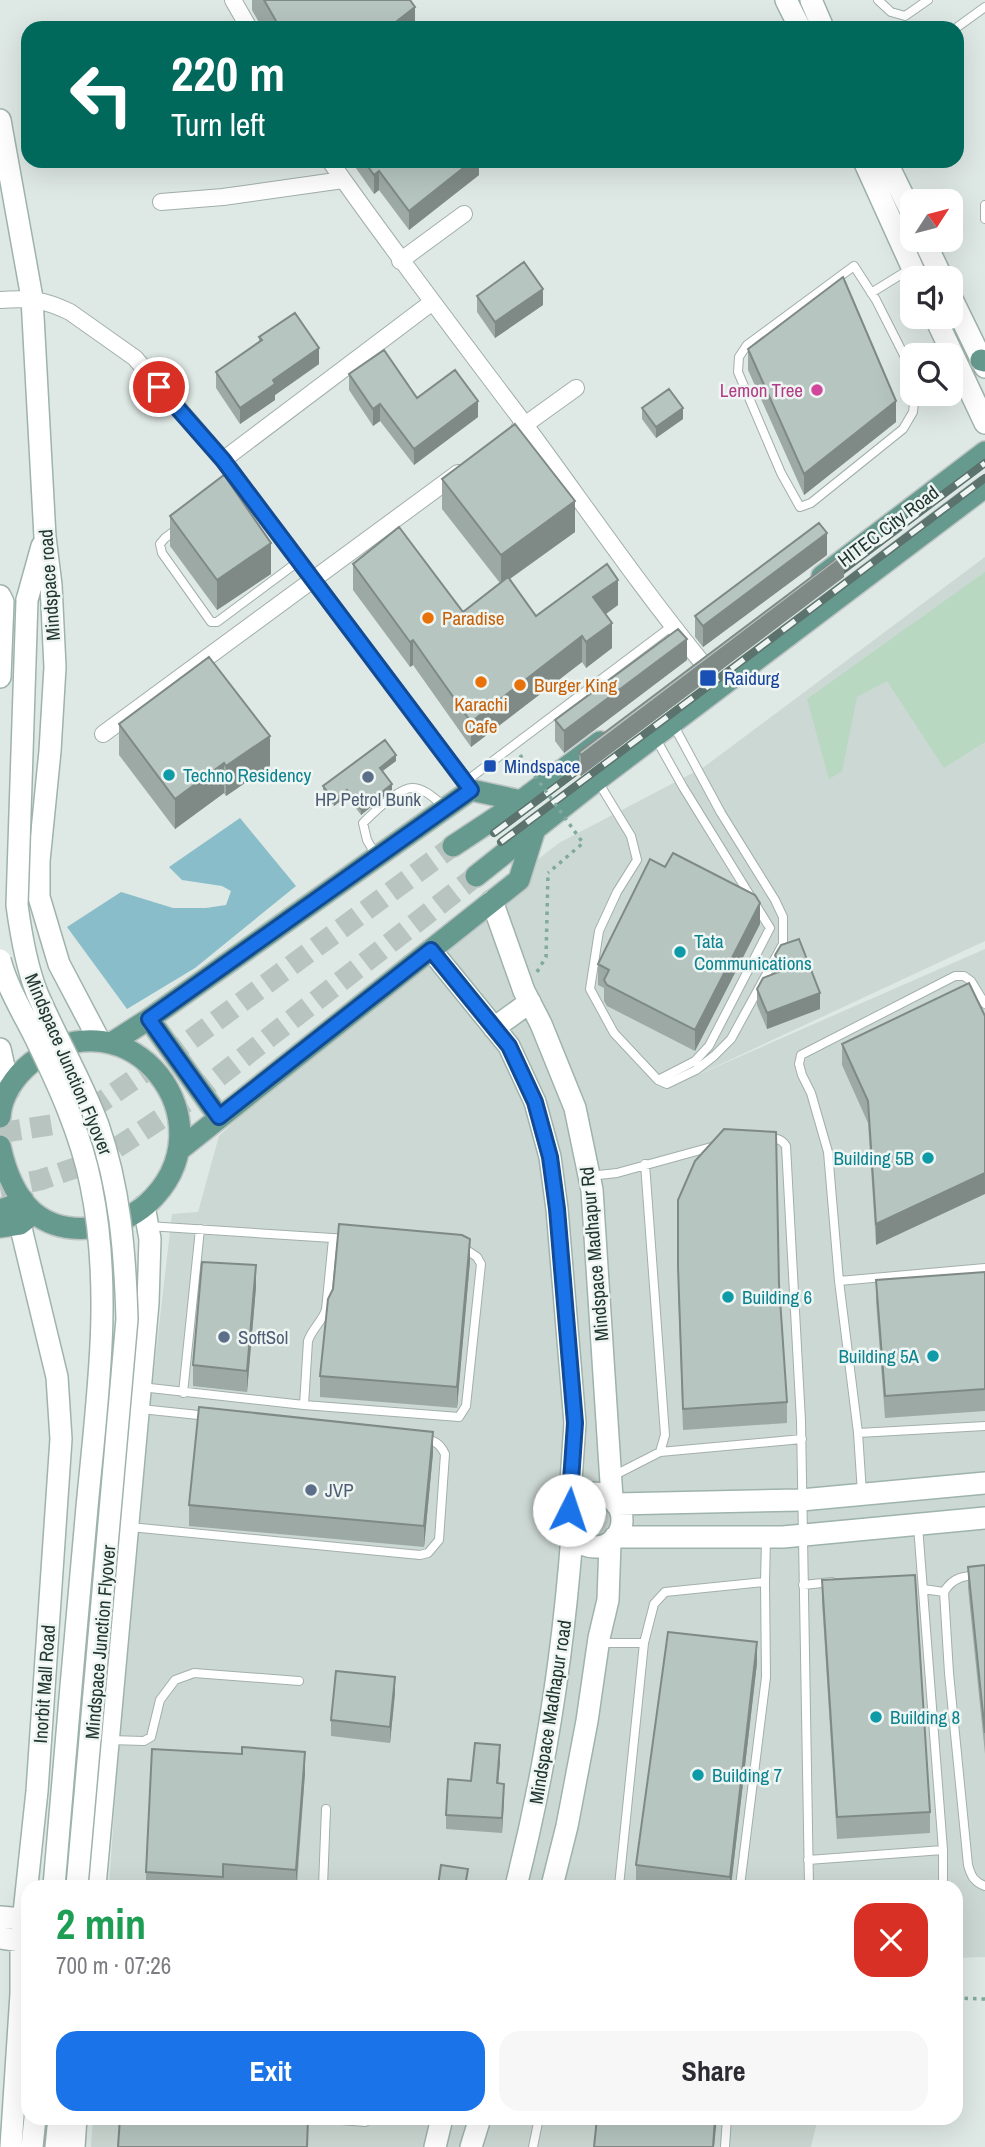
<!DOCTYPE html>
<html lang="en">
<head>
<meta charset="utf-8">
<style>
	body { margin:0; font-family:"Archivo Narrow",sans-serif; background:#f7f7f7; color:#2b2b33; height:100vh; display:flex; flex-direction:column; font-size:26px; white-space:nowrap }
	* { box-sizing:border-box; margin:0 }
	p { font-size:23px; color:#7c7c81 }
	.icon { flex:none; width:38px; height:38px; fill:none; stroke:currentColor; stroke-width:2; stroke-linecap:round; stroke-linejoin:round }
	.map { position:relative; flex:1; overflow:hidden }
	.side { position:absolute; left:21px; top:1880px; width:942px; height:245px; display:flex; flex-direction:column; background:#fff; border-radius:21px; box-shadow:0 7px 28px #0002 }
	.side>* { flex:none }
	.banner { position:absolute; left:21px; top:21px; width:943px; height:147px; border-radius:21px; box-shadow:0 7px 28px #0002; background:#00695c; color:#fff; overflow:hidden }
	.needle { width:46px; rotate:54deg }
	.controls { position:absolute; left:900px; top:189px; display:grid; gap:14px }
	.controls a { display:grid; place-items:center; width:63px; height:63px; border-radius:14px; background:#fff; box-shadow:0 7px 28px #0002; font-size:35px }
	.pin { position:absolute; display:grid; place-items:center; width:60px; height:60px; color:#fff; margin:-30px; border:4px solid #fff; border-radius:50%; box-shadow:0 2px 7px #0007 }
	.me { position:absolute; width:77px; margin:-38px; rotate:4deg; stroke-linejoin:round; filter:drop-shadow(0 0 5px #0008) }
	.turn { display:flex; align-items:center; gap:24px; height:147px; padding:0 35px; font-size:32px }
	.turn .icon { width:91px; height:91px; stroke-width:2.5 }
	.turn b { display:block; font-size:49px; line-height:60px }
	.round { display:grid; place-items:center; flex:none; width:74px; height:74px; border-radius:21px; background:#f7f7f7 }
	.headline { display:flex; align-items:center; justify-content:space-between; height:119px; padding:0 35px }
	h1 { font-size:42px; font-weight:800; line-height:52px; color:#1e9e55 }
	.action { display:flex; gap:14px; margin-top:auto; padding:14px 35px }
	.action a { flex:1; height:80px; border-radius:21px; background:#1a73e8; color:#fff; font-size:28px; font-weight:800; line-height:80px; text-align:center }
	.action a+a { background:#f7f7f7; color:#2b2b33 }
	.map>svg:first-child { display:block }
	.built { fill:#ccd8d3 }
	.green { fill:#b8d8c2 }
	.water { fill:#89bdc9 }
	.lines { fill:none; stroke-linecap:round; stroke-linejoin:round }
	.primary-tunnel { stroke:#b8c4c0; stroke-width:21; stroke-dasharray:21 10; stroke-linecap:butt }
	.lane-casing { stroke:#a2afab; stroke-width:10 }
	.street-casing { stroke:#a2afab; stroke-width:18 }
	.secondary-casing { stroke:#9eb3ac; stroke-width:24 }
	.primary-casing { stroke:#bcc3c1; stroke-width:24 }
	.path { stroke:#81a99e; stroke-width:3.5; stroke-dasharray:3.5 5; stroke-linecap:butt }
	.lane { stroke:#fff; stroke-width:8 }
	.street { stroke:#fff; stroke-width:16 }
	.secondary { stroke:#fff; stroke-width:21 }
	.primary { stroke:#669a8f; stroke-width:21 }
	.rail-casing { stroke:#5b726d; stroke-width:8 }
	.rail { stroke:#eef5f2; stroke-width:5; stroke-dasharray:16; stroke-linecap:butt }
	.secondary-bridge-casing { stroke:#9eb3ac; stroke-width:24; stroke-linecap:butt }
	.path-bridge { stroke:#81a99e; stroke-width:3.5; stroke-dasharray:3.5 5; stroke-linecap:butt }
	.secondary-bridge { stroke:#fff; stroke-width:21 }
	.wall { fill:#9da9a5 }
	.shaded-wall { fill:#7f8a86 }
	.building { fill:#b6c5c0; stroke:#7f8a86; stroke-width:2 }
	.route-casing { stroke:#114b97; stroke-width:18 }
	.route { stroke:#1a73e8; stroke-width:12 }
	.hotel-dot { fill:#d1479c; stroke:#eef5f2; stroke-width:2.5 }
	.food-dot { fill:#e8710a; stroke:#eef5f2; stroke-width:2.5 }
	.transit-dot { fill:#1a4fb4; stroke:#eef5f2; stroke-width:2.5 }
	.culture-dot { fill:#0f9aa8; stroke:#eef5f2; stroke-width:2.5 }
	.service-dot { fill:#5c6f8a; stroke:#eef5f2; stroke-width:2.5 }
	.labels { text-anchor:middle; stroke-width:5; stroke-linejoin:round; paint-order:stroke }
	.hotel-label { font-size:19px; fill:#b23c85; stroke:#eef5f2; text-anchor:end }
	.street-label { font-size:19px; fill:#213631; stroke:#eef5f2 }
	.food-label { font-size:19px; fill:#c56008; stroke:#eef5f2; text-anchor:start }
	.transit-label { font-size:19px; fill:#164399; stroke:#eef5f2; text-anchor:start }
	.culture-label { font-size:19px; fill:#0d838f; stroke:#eef5f2; text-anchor:start }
	.service-label { font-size:19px; fill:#4e5e75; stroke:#eef5f2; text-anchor:start }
</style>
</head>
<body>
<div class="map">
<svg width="985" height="2147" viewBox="0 0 985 2147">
	<rect width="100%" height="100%" fill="#dee8e4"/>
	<!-- built -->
	<path class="built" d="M985,557V941L693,1077L985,949V1957L956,1958V1886H109L131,1570L172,1214L198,1212L219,1136L384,979L559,843L704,767Z
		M93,2118H818L811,2147H91Z"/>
	<!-- green -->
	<path class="green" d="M985,572V742L944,768L887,681L857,697L842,771L829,779L807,699Z"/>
	<!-- water -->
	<path class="water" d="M240,818L296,886L195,968L127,1009L67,927L121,892L173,908H206L226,905L231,891L222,886L182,880L169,867Z"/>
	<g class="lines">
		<!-- primary-tunnel -->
		<path class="primary-tunnel" d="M0,1133L57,1124L94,1107L174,1052L453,846
			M0,1188L40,1180L75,1168L113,1150L186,1102L476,876"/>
		<!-- lane casing -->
		<g class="lane-casing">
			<path id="lane" d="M878,0L891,12L905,16L928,0
				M956,28L985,7
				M985,205V219
				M871,293L910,269
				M912,371L876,300L854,266L747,345L739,357L738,372L781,473L800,507L811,503L903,429L913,412L915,394
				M177,529L165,538L160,544L162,553L211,622H217L299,561
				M597,780L631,836L637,860L617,892L599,931L590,989L614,1033L658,1080L695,1061L709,1046L770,928L683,787L656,739
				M465,782L672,626
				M377,857L367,840L363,823C373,813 399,788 412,788C425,788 436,800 445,807
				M658,1080L667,1084L696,1070L714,1056L731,1039L783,944V917L775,900L721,813L674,726
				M766,1139C775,1138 781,1138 786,1146L801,1421L809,1886
				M589,1176L617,1173L715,1146
				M148,1226L348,1239
				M839,1281L985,1268
				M141,1387L304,1405L459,1417L466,1406L481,1264L477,1257L462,1247
				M183,1393L200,1229
				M304,1405L308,1341C312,1329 321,1323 326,1310L333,1239
				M141,1409L208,1416
				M858,1433L985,1426
				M660,1452L802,1439
				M611,1477L660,1452L665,1435L645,1164
				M862,1493L858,1433L839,1281L828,1152L811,1093L802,1075L799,1064L801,1055L955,976H964L971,981L985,1004
				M918,1526L943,1850V1886
				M130,1527L420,1555L428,1553L439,1540L445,1454C440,1444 435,1440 423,1439
				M985,1574C967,1576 954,1575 944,1592L949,1673L968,1865C971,1876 974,1882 985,1886
				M765,1582L766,1539
				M803,1585L832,1582
				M923,1589L944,1592
				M601,1643H644
				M109,1740L144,1741L151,1737L160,1700L175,1680L194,1673L299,1681
				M808,1860L943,1850
				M323,1886L326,1809
				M619,1886L644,1643L654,1604L665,1592L765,1582L766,1677L740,1886
				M317,2118L365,2122L372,2118
				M533,2147L539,2118
				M725,2147L727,2118"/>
		</g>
		<!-- street casing -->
		<g class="street-casing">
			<path id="street" d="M233,0L249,28
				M330,161C393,251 460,338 526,426C585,506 641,588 704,665
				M161,202L223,197L343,180
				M400,261L464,214
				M0,300C29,298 43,299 70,312L135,358L223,460L471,790
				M519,429L576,388
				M223,460L431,303
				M103,734L458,473"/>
		</g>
		<!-- secondary casing -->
		<g class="secondary-casing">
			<path id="secondary" d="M786,0L800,28
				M811,0L823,28
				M0,120L32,298L45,537L51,585L55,667L50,751L39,861V897L59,964L99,1040
				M864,161L917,278
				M886,161L912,214
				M924,240L942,278
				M950,295L985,367
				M935,317L985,423
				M0,596L3,602L0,677
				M27,600L42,546
				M492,901L524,991L541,1024L575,1108L592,1190L612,1498
				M431,950L509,1046L535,1102L550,1157L557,1209L575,1423L569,1510
				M494,1028L530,1002
				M0,1049L9,1089
				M568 1520a27 27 0 1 1 54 0a27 27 0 1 1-54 0Z
				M616,1504L801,1500L985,1483
				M615,1537H783L985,1518
				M95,1886L148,1303L150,1239L144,1206
				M516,1886C545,1772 563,1655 572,1536
				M552,1886L567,1826L587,1721L599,1638L608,1600L610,1543
				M0,1917L23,1919
				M0,1938L21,1941
				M11,2147L21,1994V1941L37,1791L61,1439L57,1377L20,1224
				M32,2147L35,2118
				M56,2147L59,2118
				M74,2147L76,2118
				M435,2147L442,2118
				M471,2147L480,2118"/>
		</g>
		<!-- primary casing -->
		<g class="primary-casing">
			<path id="primary" d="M981,360L985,361
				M822,576L985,452
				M453,846L521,801L600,742
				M476,876L597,780L985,487
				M149,1019L219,1117
				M113,1042L149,1019L471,790L521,801
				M0,1117C1,1096 15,1076 31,1063C129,987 235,1124 147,1204C117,1230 65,1239 33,1212C15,1196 5,1169 0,1146
				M179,1150L519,880L535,829
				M0,1210L12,1206L23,1200
				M0,1227L20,1224L34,1213"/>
		</g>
		<!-- path -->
		<path class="path" d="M537,972L546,957L548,873
			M956,1998L985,1999"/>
		<!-- lane -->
		<use href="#lane" class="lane"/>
		<!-- street -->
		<use href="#street" class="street"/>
		<!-- secondary -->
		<use href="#secondary" class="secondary"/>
		<!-- primary -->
		<use href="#primary" class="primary"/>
		<!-- rail casing -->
		<g class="rail-casing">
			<path id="rail" d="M828,581L985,463
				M494,833L594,758
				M501,842L985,478"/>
		</g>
		<!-- rail -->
		<use href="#rail" class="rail"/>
		<!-- secondary-bridge casing -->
		<g class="secondary-bridge-casing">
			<path id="secondary-bridge" d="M27,600L17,905C21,935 26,965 37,993C56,1038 81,1079 98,1125C120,1188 125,1252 127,1319L77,1886
				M0,960C7,987 23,1013 35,1037C58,1084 81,1134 91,1185C113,1292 97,1400 87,1507C76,1633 64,1760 54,1886"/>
		</g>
		<!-- path-bridge -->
		<path class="path-bridge" d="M520,755L583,843L548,873"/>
		<!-- secondary-bridge -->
		<use href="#secondary-bridge" class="secondary-bridge"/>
	</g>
	<!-- wall -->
	<path class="wall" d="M252,0H410L415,28H262L252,10Z
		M351,161H479V175L409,230L379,190L374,194Z
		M477,296L543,305L495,338L477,312Z
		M259,337L319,364L275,395V400L240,424L216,388V372L259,342Z
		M748,349L896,422L804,495L748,370Z
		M349,374L417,398L478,417L414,465L380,421L373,426L349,390Z
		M642,408L683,419L656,438L642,419Z
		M442,479L575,532L510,579L536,616L618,605L606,614L612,648L586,668L582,662L471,747L413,665L410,667L353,590V564L463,612L500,583L442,509Z
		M170,516L271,574L217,610L170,546Z
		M827,555L703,647L695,637V616Z
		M844,577L581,776L579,774V752Z
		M687,660L564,753L555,741V720Z
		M119,724L270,766L226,796L224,793L175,829L119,755Z
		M396,761L382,771L392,790L361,815L347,796L334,806L323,791V786Z
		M760,924L695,1051L607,1006L604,1001V988L598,985V964Z
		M775,955L820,1009L767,1029L757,1005V989L776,973Z
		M969,983L876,1245L868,1123L842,1065V1044Z
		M678,1200L779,1284L787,1402V1423L683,1430L678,1288Z
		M470,1261L457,1408L320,1397V1376Z
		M985,1272V1411L885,1418L876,1301V1280Z
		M256,1287L247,1392L193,1386V1365Z
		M433,1453L424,1547L189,1526V1505Z
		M985,1565V1754L968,1588V1567Z
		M822,1580L930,1812V1833L837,1839L822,1601Z
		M757,1663L731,1886H636V1865Z
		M395,1693L390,1743L331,1736V1720Z
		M242,1754L305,1773L297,1886H146V1872Z
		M500,1760L498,1783L504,1798L502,1833L446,1829V1815L471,1781Z"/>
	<!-- shaded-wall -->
	<path class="shaded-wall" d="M415,7V28H388Z
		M472,161H479V175L409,230V211Z
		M379,171V190L374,194V175Z
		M543,289V305L495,338V322Z
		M319,348V364L275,395V400L240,424V408L273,380Z
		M478,401V417L414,465V449Z
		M896,401V422L804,495V474Z
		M380,404V421L373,426V409Z
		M683,408V419L656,438V427Z
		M575,501V532L501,585V555Z
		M827,533V555L703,647V626Z
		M271,543V574L217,610V580Z
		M844,556V577L581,776V755Z
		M618,580V605L593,623V597Z
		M612,623V648L586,668V642Z
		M582,636V662L471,747V722Z
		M687,639V660L564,753V731Z
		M413,640V665L410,667V642Z
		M270,736V766L226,796V766Z
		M396,755V761L380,773V768Z
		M224,763V793L175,829V799Z
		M392,784V790L361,815V809Z
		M347,790V796L334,806V800Z
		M760,903V924L695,1051V1030Z
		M820,993V1009L767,1029V1013Z
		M985,1173V1194L876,1245V1224Z
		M470,1239V1261L457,1408V1387Z
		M256,1265V1287L247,1392V1371Z
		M433,1432V1453L424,1547V1526Z
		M757,1642V1663L731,1886H730V1877Z
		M395,1677V1693L390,1743V1727Z
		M500,1745V1760L497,1798V1783Z
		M305,1752V1773L296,1886V1870Z
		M504,1784V1798L502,1833V1818Z
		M715,2118H717L714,2147H713Z"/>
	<!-- building -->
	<path class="building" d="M264,0H410L415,7L388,28H280Z
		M364,161H472L409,211L379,171L374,175Z
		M524,262L543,289L495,322L477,296Z
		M843,277L896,401L804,474L748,349Z
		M295,313L319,348L273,380L275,384L240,408L216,372L262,340L259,337Z
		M384,350L417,398L455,370L478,401L414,449L380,404L373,409L349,374Z
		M669,389L683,408L656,427L642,408Z
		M515,424L575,501L501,555L442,479Z
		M224,475L271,543L217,580L170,516Z
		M819,523L827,533L703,626L695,616Z
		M399,527L463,612L508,577L536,616L607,564L618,580L593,597L612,623L586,642L582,636L471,722L413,640L410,642L353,564Z
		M842,554L844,556L581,755L579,752Z
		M678,629L687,639L564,731L555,720Z
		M209,657L270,736L226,766L224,763L175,799L119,724Z
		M385,740L396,755L380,768L392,784L361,809L347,790L334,800L323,786Z
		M673,853L755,895L760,903L695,1030L607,985L604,980L609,970L598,964L650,859L665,867Z
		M799,939L820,993L767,1013L757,989L763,978L781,971L775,955L781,945Z
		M969,983L985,1016V1173L876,1224L868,1101L842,1044Z
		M724,1129L776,1132L779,1284L787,1402L683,1409L678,1267V1200L695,1161Z
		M339,1224L462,1235L470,1239L457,1387L320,1376L328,1299L333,1289Z
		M202,1262L256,1265L247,1371L193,1365Z
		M985,1272V1389L885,1396L876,1280Z
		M199,1407L433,1432L424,1526L189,1505Z
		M985,1565V1733L968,1567Z
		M915,1575L930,1812L837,1817L822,1580Z
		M668,1632L757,1642L730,1877L636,1865Z
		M336,1671L395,1677L390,1727L331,1720Z
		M475,1743L500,1745L497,1783L504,1784L502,1818L446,1815L448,1779L471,1781Z
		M242,1747L305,1752L296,1870L223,1864V1877L146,1872L152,1749L242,1754Z
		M441,1865L468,1869L465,1886H438Z
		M120,2118H308L307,2147H118Z
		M597,2118H715L713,2147H594Z"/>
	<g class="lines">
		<!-- route casing -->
		<g class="route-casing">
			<path id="route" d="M159,387L223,460L471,790L149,1019L219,1117L431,950L509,1046L535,1102L550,1157L557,1209L575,1423L569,1510"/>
		</g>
		<!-- route -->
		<use href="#route" class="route"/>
	</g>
	<!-- markers -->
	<circle class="hotel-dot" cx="817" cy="390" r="7"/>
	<g class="food-dot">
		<circle cx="428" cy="618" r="7"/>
		<circle cx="481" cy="682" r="7"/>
		<circle cx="520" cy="685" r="7"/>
	</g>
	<g class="transit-dot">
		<rect x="699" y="669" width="18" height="18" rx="3.5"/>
		<rect x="483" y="759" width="14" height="14" rx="3.5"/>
	</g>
	<g class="culture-dot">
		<circle cx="169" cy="775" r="7"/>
		<circle cx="680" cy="952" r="7"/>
		<circle cx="928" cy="1158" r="7"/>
		<circle cx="728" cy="1297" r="7"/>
		<circle cx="933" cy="1356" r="7"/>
		<circle cx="876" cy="1717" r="7"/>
		<circle cx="698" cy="1775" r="7"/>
	</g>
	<g class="service-dot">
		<circle cx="368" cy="777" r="7"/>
		<circle cx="224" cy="1337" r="7"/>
		<circle cx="311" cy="1490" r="7"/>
	</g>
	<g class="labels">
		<!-- hotel labels -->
		<g class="hotel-label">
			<text x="803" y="397">Lemon Tree</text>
		</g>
		<!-- street labels -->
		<g class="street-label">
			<text transform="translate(888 526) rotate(-37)" y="7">HITEC City Road</text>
			<text transform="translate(49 585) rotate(-94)" y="7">Mindspace road</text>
			<text transform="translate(69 1064) rotate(67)" y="7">Mindspace Junction Flyover</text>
			<text transform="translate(594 1254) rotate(-95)" y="7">Mindspace Madhapur Rd</text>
			<text transform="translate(100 1642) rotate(-85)" y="7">Mindspace Junction Flyover</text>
			<text transform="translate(44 1684) rotate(-86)" y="7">Inorbit Mall Road</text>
			<text transform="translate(550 1712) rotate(-81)" y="7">Mindspace Madhapur road</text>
		</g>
		<!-- food labels -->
		<g class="food-label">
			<text x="442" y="625">Paradise</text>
			<text x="534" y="692">Burger King</text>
			<text x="481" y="711" text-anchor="middle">Karachi<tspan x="481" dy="22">Cafe</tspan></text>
		</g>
		<!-- transit labels -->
		<g class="transit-label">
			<text x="724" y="685">Raidurg</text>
			<text x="504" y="773">Mindspace</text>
		</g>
		<!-- culture labels -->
		<g class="culture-label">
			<text x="183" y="782">Techno Residency</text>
			<text x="694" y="948">Tata<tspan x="694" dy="22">Communications</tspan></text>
			<text x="914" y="1165" text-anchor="end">Building 5B</text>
			<text x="742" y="1304">Building 6</text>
			<text x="919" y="1363" text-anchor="end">Building 5A</text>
			<text x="890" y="1724">Building 8</text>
			<text x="712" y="1782">Building 7</text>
		</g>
		<!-- service labels -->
		<g class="service-label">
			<text x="368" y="806" text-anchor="middle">HP Petrol Bunk</text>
			<text x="238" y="1344">SoftSol</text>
			<text x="325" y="1497">JVP</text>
		</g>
	</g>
</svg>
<div class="controls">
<a><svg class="needle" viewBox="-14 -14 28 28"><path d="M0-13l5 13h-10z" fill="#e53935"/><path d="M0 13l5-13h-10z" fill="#7c7c81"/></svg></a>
<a><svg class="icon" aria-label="sound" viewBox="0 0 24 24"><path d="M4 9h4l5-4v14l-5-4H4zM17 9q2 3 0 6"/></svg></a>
<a><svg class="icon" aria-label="search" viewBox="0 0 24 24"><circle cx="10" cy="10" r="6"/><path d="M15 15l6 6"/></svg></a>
</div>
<div class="pin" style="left:159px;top:387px;background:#d93025"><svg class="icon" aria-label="arrive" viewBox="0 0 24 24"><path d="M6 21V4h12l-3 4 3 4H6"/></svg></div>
<svg class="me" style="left:569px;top:1510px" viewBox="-20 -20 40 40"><circle r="19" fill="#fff"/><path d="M0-13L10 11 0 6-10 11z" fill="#1a73e8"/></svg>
<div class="banner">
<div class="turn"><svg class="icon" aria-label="left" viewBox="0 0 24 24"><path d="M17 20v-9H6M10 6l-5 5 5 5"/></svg><div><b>220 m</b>Turn left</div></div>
</div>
<section class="side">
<div class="headline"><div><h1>2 min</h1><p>700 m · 07:26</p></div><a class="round" style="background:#d93025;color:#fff"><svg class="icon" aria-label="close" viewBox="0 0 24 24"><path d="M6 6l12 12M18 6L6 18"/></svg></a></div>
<div class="action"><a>Exit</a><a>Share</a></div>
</section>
</div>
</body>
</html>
